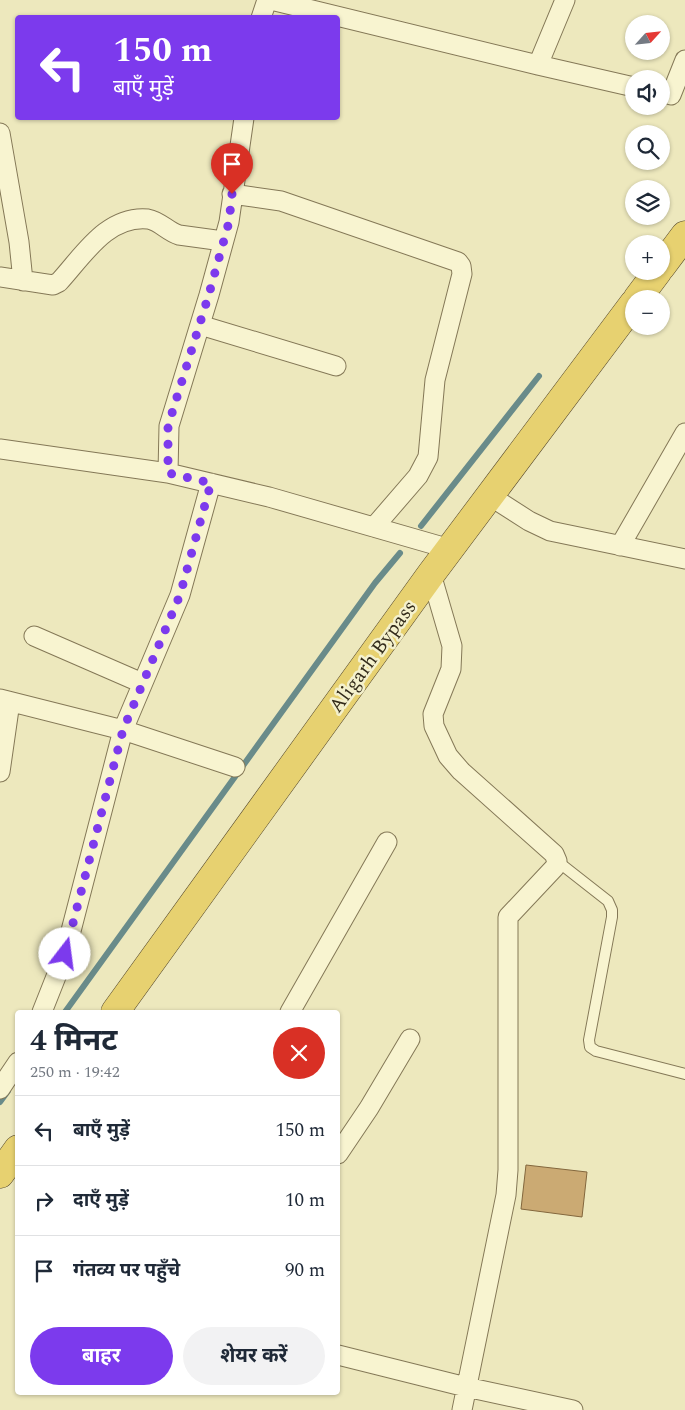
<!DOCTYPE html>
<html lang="hi">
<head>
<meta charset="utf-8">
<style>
	body { margin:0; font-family:Spectral,"Noto Sans Devanagari",serif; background:#f2f2f3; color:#1f2937; height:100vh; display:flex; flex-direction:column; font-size:19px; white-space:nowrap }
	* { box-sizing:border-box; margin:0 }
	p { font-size:16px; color:#747a83 }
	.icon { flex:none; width:28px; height:28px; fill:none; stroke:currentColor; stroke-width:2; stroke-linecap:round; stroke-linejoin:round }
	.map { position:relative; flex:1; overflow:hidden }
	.sheet { position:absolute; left:15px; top:1010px; width:325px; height:385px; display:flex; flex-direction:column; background:#fff; border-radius:5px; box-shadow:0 1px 4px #0004 }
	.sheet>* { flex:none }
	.guide { position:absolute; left:15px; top:15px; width:325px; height:105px; border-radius:5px; box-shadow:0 1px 4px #0004; background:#7c3aed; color:#fff; overflow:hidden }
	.needle { width:32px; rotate:63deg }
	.fabs { position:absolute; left:625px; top:15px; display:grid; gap:10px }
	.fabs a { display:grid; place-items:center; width:45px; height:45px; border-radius:50%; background:#fff; box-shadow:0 1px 4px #0004; font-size:25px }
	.pin { position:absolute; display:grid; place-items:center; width:42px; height:42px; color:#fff; margin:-51px -21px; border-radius:50% 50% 50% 0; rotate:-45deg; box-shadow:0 0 5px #0007 }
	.pin .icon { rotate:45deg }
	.me { position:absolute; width:55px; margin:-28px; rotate:15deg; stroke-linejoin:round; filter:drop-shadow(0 0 4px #0008) }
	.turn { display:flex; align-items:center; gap:18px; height:105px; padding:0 15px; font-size:22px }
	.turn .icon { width:65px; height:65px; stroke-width:2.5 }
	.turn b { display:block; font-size:35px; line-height:42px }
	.round { display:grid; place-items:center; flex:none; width:52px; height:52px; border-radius:26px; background:#f2f2f3 }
	.headline { display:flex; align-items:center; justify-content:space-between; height:85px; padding:0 15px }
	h1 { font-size:30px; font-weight:700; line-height:38px }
	.action { display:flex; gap:10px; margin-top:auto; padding:10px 15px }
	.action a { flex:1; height:58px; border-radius:30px; background:#7c3aed; color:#fff; font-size:20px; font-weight:700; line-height:58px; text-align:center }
	.action a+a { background:#f2f2f3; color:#1f2937 }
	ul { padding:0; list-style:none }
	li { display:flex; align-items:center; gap:15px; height:70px; padding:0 15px; border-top:1px solid #e0e1e3 }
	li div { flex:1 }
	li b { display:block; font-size:19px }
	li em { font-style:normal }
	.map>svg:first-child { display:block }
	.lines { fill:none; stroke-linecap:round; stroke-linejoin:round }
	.stream { stroke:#698b8a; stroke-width:6 }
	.building { fill:#cbaa73; stroke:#83673d }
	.service-casing { stroke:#847857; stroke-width:12 }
	.minor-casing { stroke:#847857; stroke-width:21 }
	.trunk-casing { stroke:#52452b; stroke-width:29 }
	.service { stroke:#f8f4d0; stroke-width:10 }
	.minor { stroke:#f8f4d0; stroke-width:19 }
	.trunk { stroke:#e7d170; stroke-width:28 }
	.route { stroke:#7c3aed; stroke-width:9; stroke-dasharray:0 16.2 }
	.labels { text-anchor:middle; stroke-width:5; stroke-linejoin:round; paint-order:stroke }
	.street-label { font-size:20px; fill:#342c1b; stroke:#f4f1cd }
</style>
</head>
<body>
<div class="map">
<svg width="685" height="1410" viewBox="0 0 685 1410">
	<rect width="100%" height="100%" fill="#ede8bd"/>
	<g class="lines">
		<!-- stream -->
		<path class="stream" d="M421,526L539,376
			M65,1012L375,583L400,553
			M0,1102L8,1091"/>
	</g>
	<!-- building -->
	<path class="building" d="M526,1165L587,1172L582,1217L521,1209Z"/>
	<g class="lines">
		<!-- service casing -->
		<g class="service-casing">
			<path id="service" d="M557,861L608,901L612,910V917L589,1040L590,1047L596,1051L685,1074"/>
		</g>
		<!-- minor casing -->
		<g class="minor-casing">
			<path id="minor" d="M271,0L538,65L634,87
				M261,18L267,0
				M538,65L565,0
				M671,95L685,60
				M0,133L19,242L23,281
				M232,194L281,201L458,262L461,266L462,274L435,380L428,457L418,476L374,527
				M0,277L53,285L59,282C83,256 107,215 148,219C160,221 168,232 179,235L223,241
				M200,325L336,366
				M0,449L168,473L269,497L450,549
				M168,473L169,426L209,295L229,222L244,118
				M490,496L529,521L550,531L685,559
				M620,546L685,433
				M431,574L452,646L451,669L433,714L434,726L448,756L461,771L554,854L557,861L555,867L508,917V1170L506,1195L462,1410
				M34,636L142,683
				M0,699L123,730L235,767
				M0,772L10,702
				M42,1012L65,954L123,730L180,595L211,483
				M290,1012L387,842
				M0,1089L18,1062
				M338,1154L369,1108L410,1039
				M338,1355L466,1387L573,1410"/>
		</g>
		<!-- trunk casing -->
		<g class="trunk-casing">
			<path id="trunk" d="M661,267L685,235
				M637,299L658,271
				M115,1012L431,574L634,303
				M0,1174L18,1149"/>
		</g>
		<!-- service -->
		<use href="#service" class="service"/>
		<!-- minor -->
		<use href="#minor" class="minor"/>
		<!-- trunk -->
		<use href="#trunk" class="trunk"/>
	</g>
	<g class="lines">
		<!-- route -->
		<path class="route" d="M65,954L123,730L180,595L211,483L168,473V426L209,294L229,222L232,194"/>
	</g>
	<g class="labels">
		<!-- street labels -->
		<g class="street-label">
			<text transform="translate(372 656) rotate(-54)" y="7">Aligarh Bypass</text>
		</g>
	</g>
</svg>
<div class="fabs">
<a><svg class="needle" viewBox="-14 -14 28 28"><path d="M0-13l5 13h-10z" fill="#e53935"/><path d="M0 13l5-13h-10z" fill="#747a83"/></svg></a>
<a><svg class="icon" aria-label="sound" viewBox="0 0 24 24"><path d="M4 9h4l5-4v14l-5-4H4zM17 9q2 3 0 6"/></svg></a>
<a><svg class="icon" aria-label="search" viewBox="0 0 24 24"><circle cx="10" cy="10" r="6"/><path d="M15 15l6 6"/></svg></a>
<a><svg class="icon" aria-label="layers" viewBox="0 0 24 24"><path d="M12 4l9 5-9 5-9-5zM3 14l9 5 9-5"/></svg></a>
<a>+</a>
<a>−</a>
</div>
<div class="pin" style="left:232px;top:194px;background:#d93025"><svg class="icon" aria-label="arrive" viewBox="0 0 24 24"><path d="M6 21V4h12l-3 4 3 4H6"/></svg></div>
<svg class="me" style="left:65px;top:954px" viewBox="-20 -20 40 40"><circle r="19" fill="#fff"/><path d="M0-13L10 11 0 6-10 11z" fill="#7c3aed"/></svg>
<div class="guide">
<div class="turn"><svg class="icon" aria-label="left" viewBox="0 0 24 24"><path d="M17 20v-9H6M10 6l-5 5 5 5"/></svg><div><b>150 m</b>बाएँ मुड़ें</div></div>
</div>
<section class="sheet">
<div class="headline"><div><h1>4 मिनट</h1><p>250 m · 19:42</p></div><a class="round" style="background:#d93025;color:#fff"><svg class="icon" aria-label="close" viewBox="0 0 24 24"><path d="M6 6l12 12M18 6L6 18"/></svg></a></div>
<ul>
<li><svg class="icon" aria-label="left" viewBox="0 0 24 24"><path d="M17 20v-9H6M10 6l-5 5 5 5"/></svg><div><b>बाएँ मुड़ें</b></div><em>150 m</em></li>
<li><svg class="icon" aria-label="right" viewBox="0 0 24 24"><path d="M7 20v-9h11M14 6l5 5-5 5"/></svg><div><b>दाएँ मुड़ें</b></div><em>10 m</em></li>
<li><svg class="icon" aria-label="arrive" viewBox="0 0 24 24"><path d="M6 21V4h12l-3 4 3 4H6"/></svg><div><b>गंतव्य पर पहुँचे</b></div><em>90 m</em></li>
</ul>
<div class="action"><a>बाहर</a><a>शेयर करें</a></div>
</section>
</div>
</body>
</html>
